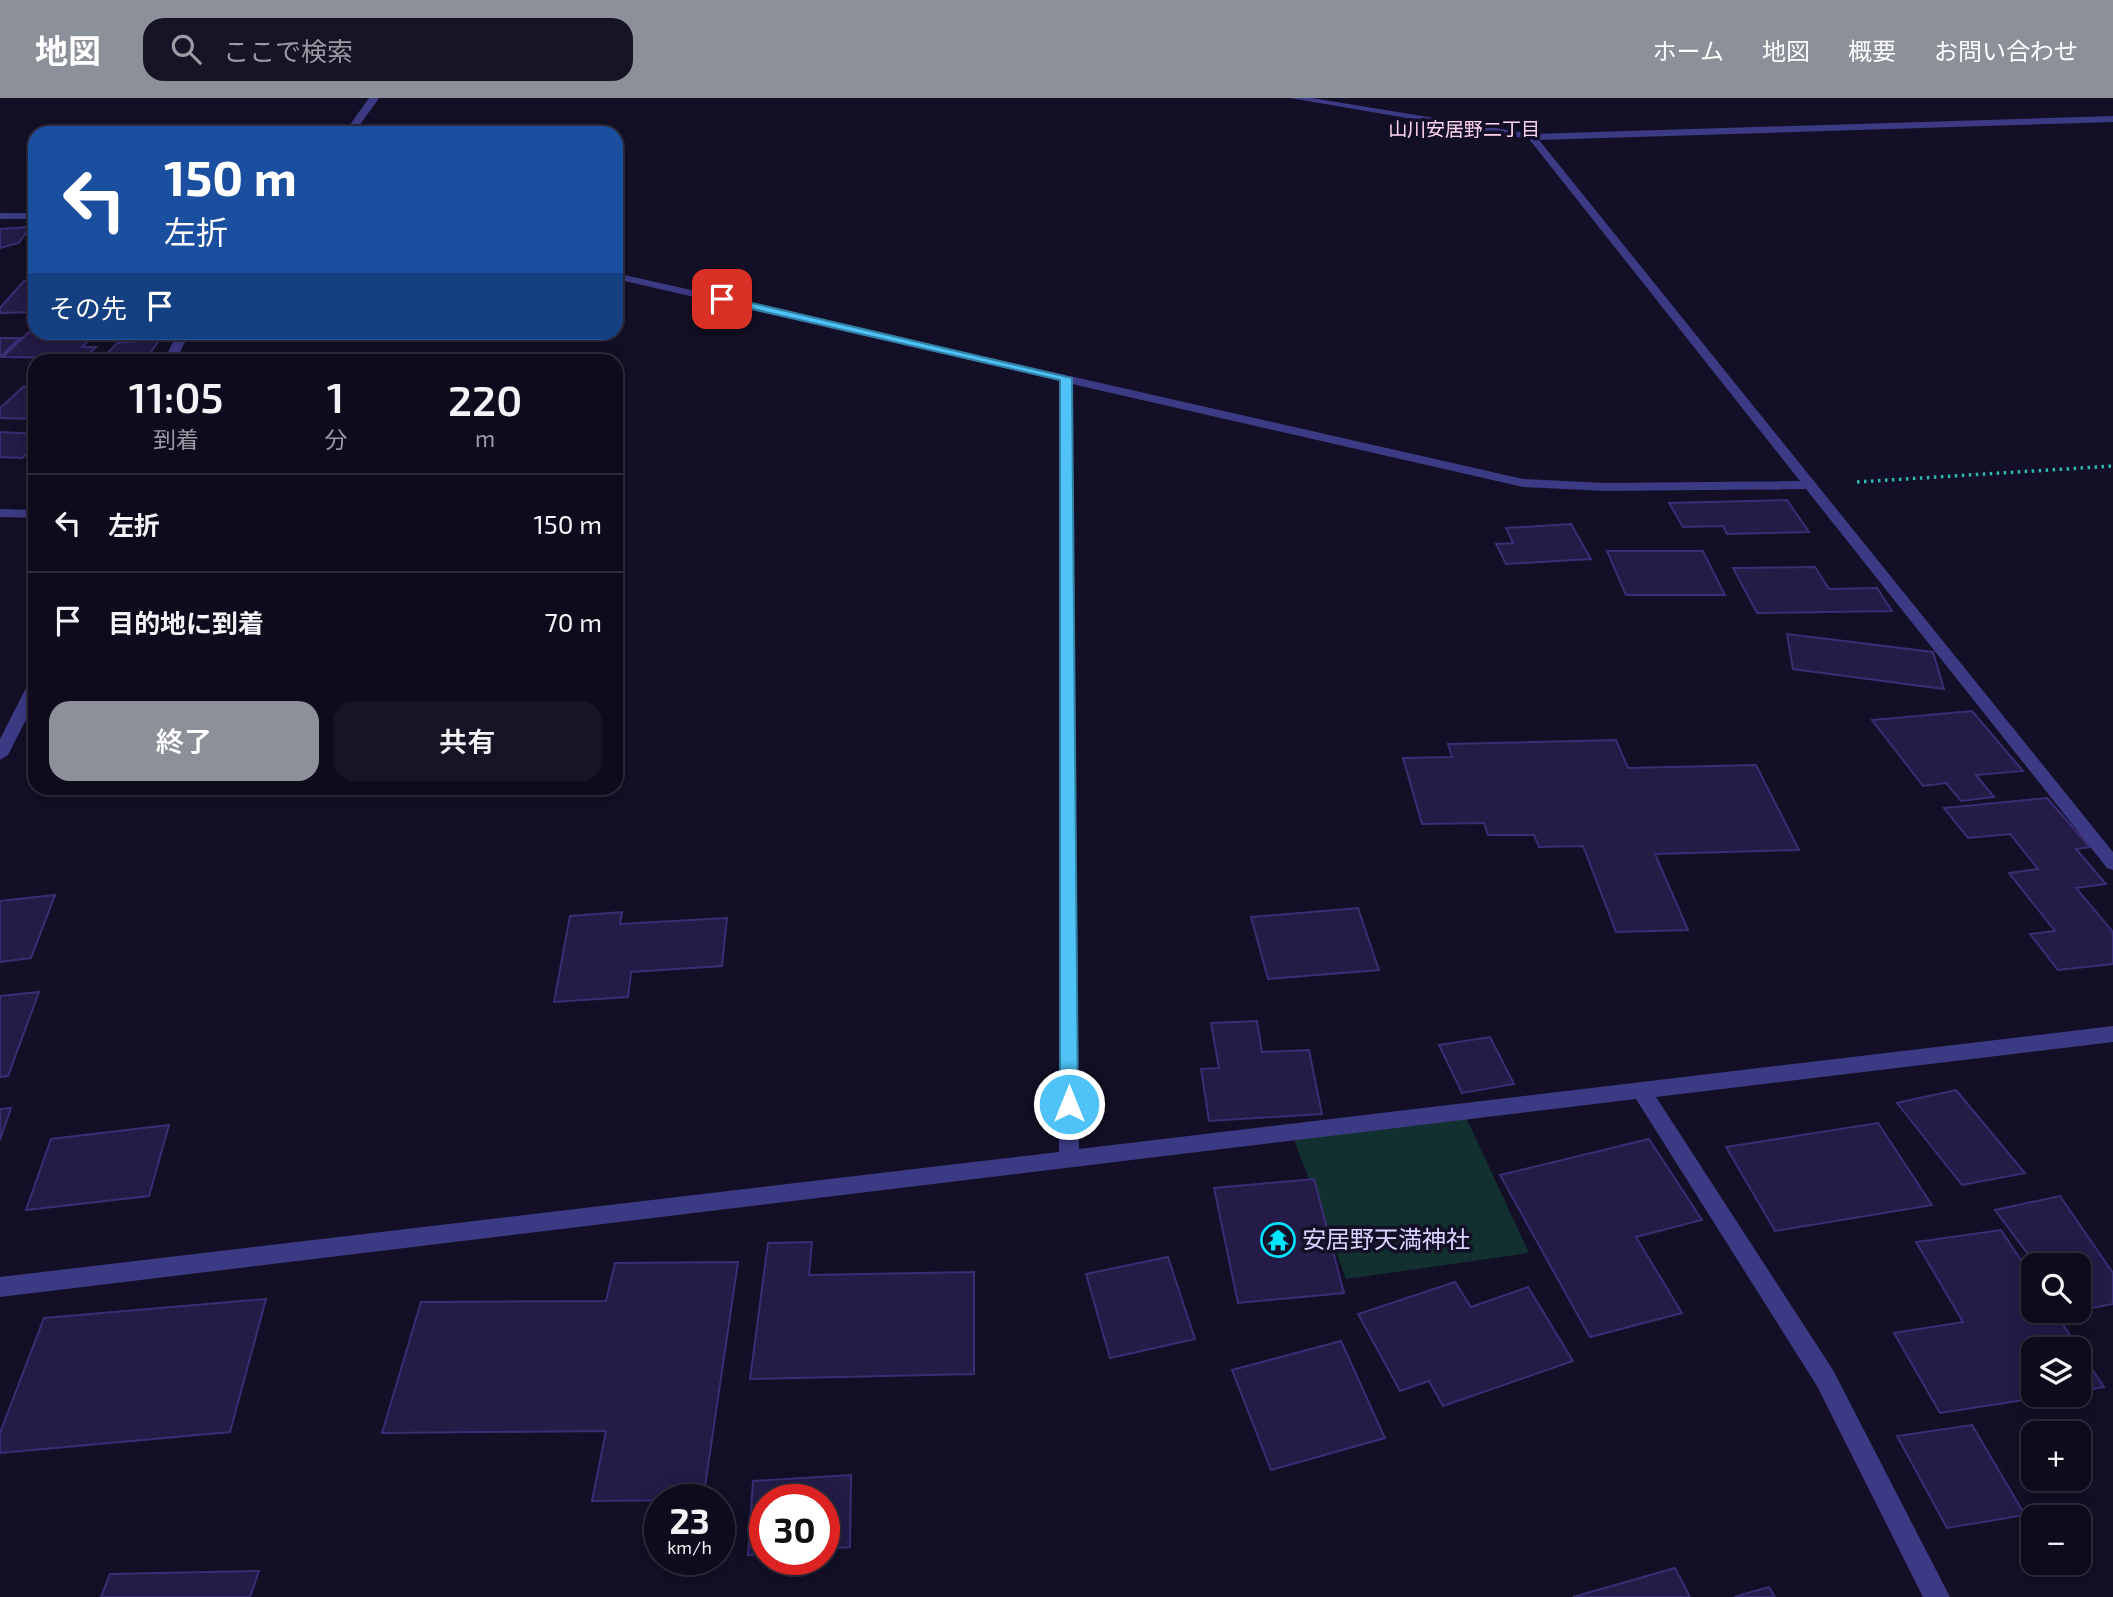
<!DOCTYPE html>
<html lang="ja">
<head>
<meta charset="utf-8">
<style>
	body { margin:0; font-family:"Exo 2","Noto Sans JP",sans-serif; background:#171425; color:#f1f3f6; height:100vh; display:flex; flex-direction:column; font-size:26px; white-space:nowrap }
	* { box-sizing:border-box; margin:0 }
	p { font-size:23px; color:#9b9ba3 }
	.icon { flex:none; width:38px; height:38px; fill:none; stroke:currentColor; stroke-width:2; stroke-linecap:round; stroke-linejoin:round }
	.map { position:relative; flex:1; overflow:hidden }
	.details { position:absolute; left:28px; top:256px; width:595px; height:441px; display:flex; flex-direction:column; background:#0e0b1c; border-radius:21px; box-shadow:0 4px 18px #0003,0 0 0 2px #2e2b3b }
	.details>* { flex:none }
	.hud { position:absolute; left:28px; top:28px; width:595px; height:214px; border-radius:21px; box-shadow:0 4px 18px #0003,0 0 0 2px #2e2b3b; background:#1a4fa0; color:#fff; overflow:hidden }
	.controls { position:absolute; left:2021px; top:1155px; display:grid; gap:14px }
	.controls a { display:grid; place-items:center; width:70px; height:70px; border-radius:14px; background:#0e0b1c; box-shadow:0 4px 18px #0003,0 0 0 2px #2e2b3b; font-size:35px }
	.speed { position:absolute; left:644px; top:1386px; display:flex; gap:14px; font-size:35px; font-weight:700; text-align:center }
	.speed>* { display:grid; place-content:center; width:91px; height:91px; border-radius:50%; background:#0e0b1c; box-shadow:0 4px 18px #0003,0 0 0 2px #2e2b3b; line-height:1 }
	.speed small { font-size:18px; font-weight:400 }
	.speed .limit { border:10px solid #d22; background:#fff; color:#111 }
	.pin { position:absolute; display:grid; place-items:center; width:60px; height:60px; color:#fff; margin:-30px; border-radius:14px; box-shadow:0 4px 10px #0006 }
	.me { position:absolute; width:77px; margin:-38px; rotate:0deg; stroke-linejoin:round; filter:drop-shadow(0 0 5px #0008) }
	.turn { display:flex; align-items:center; gap:24px; height:147px; padding:0 21px; font-size:32px }
	.turn .icon { width:91px; height:91px; stroke-width:2.5 }
	.turn b { display:block; font-size:49px; line-height:60px }
	.then { display:flex; align-items:center; height:66px; padding:0 21px; background:#0003; gap:14px; font-size:26px }
	.eta { display:flex; justify-content:space-evenly; align-items:center; height:119px; text-align:center }
	.eta b { font-size:42px; font-weight:600; line-height:49px }
	.primary-button { display:flex; gap:14px; margin-top:auto; padding:14px 21px }
	.primary-button a { flex:1; height:80px; border-radius:21px; background:#8c9099; color:#fff; font-size:28px; font-weight:600; line-height:80px; text-align:center }
	.primary-button a+a { background:#171425; color:#f1f3f6 }
	ul { padding:0; list-style:none }
	li { display:flex; align-items:center; gap:21px; height:98px; padding:0 21px; border-top:2px solid #2e2b3b }
	li div { flex:1 }
	li b { display:block; font-size:26px }
	li em { font-style:normal }
	header { display:flex; align-items:center; gap:42px; box-sizing:border-box; height:98px; padding:0 35px; background:#8c9099; color:#fff }
	header strong { font-size:33px }
	nav { display:flex; gap:38px; margin-inline-start:auto; font-size:24px }
	.search { width:490px; height:63px; background:#171425; display:flex; align-items:center; gap:18px; box-sizing:border-box; padding:0 24px; border-radius:21px; color:#9b9ba3; font-size:26px }
	.map>svg:first-child { display:block }
	.green { fill:#12302f }
	.building { fill:#241b47; stroke:#3b2d73; stroke-width:2 }
	.lines { fill:none; stroke-linecap:round; stroke-linejoin:round }
	.path { stroke:#2fb8b0; stroke-width:3.5; stroke-dasharray:2.5 4.5; stroke-linecap:butt }
	.minor { fill:#3d3a85; fill-rule:evenodd }
	.route { fill:#4fc3f7; stroke:#337fa1; stroke-width:2 }
	.labels { text-anchor:middle; stroke-width:7; stroke-linejoin:round; paint-order:stroke }
	.far-neighbourhood-label { font-size:19px; fill:#ffd6f0; stroke:#130f26 }
	.near-poi-label { font-size:24px; fill:#d9d4ff; stroke:#130f26; text-anchor:start }
</style>
</head>
<body>
<header>
<strong>地図</strong>
<div class="search"><svg class="icon" aria-label="search" viewBox="0 0 24 24"><circle cx="10" cy="10" r="6"/><path d="M15 15l6 6"/></svg>ここで検索</div>
<nav><a>ホーム</a><a>地図</a><a>概要</a><a>お問い合わせ</a></nav>
</header>
<div class="map">
<svg width="2113" height="1499" viewBox="0 0 2113 1499">
	<rect width="100%" height="100%" fill="#130f26"/>
	<!-- green -->
	<path class="green" d="M1464,1015L1529,1155L1346,1181L1292,1036Z"/>
	<!-- building -->
	<path class="building" d="M30,129L19,145L0,150V131Z
		M24,183H35V214L0,215V210Z
		M31,232L97,234L82,249H96L85,260L3,259Z
		M0,240H20L0,259Z
		M160,241L148,258L103,260L117,245Z
		M23,289L35,290V321L0,320V310Z
		M0,334L35,336V349L22,360L0,359Z
		M1787,402L1809,434L1727,436L1723,428L1683,429L1669,405Z
		M1571,426L1591,461L1506,466L1496,446L1513,445L1506,430Z
		M1607,453H1703L1725,497H1626Z
		M1815,469L1829,491L1877,490L1892,513L1757,515L1733,470Z
		M1787,536L1933,554L1944,591L1793,571Z
		M1972,613L2023,673L1976,677L1994,699L1961,703L1946,685L1923,688L1872,622Z
		M1616,642L1628,670L1756,667L1799,752L1655,756L1688,832L1616,834L1583,748L1539,749L1534,737H1488L1484,725L1422,726L1403,660L1452,659L1448,646Z
		M2047,700L2090,749L2076,751L2106,786L2076,790L2113,834V866L2058,872L2030,836L2055,833L2009,775L2038,771L2010,736L1968,740L1944,710Z
		M55,797L31,860L0,864V803Z
		M1358,810L1379,872L1268,881L1251,819Z
		M622,814L620,826L727,820L722,868L631,874L628,899L554,904L570,818Z
		M39,894L8,978L0,979V898Z
		M1257,923L1262,954L1309,952L1322,1016L1209,1023L1201,971L1219,970L1211,925Z
		M1490,939L1514,986L1462,995L1439,947Z
		M1956,992L2025,1075L1962,1087L1897,1005Z
		M11,1010L0,1042V1011Z
		M1878,1025L1932,1107L1775,1133L1726,1049Z
		M169,1027L149,1098L26,1112L51,1041Z
		M1649,1041L1702,1122L1636,1139L1682,1215L1590,1239L1500,1077Z
		M1314,1081L1344,1195L1238,1205L1214,1090Z
		M2060,1098L2113,1175V1206L2071,1214L2079,1213V1167H2036L1995,1112Z
		M2001,1132L2034,1182V1213H2054L2079,1251H2034V1297H2057L1940,1315L1894,1235L1963,1224L1916,1144Z
		M812,1144L809,1177L974,1174V1276L750,1281L768,1145Z
		M1168,1159L1195,1241L1110,1260L1086,1176Z
		M738,1164L703,1402L592,1403L606,1333L382,1335L421,1204L606,1203L615,1165Z
		M1455,1184L1471,1209L1528,1189L1573,1263L1443,1308L1429,1283L1400,1293L1358,1216Z
		M266,1201L230,1334L0,1355V1335L44,1220Z
		M1341,1243L1385,1340L1271,1372L1232,1272Z
		M2079,1251L2104,1289L2079,1293Z
		M1972,1327L2025,1417L1947,1430L1897,1338Z
		M851,1377L850,1449L824,1451V1402H765V1456L748,1457L753,1383Z
		M1675,1470L1690,1499H1573Z
		M259,1473L250,1499H101L110,1476Z
		M1769,1489L1775,1499H1734Z"/>
	<g class="lines">
		<!-- path -->
		<path class="path" d="M1857,384L2113,368"/>
		<!-- minor -->
		<path class="minor" d="M369,0H379L354,35H344Z
			M1290,0H1312L1532,36L2113,18V24L1539,42L2113,754V772L2107,770L1806,391L1605,393L1523,389L1072,286L1079,1051L2113,928V944L1656,999L1833,1272L1950,1499H1923L1817,1288L1636,1001L0,1199V1179L1059,1054L1060,283L616,181V175L1523,381L1605,385L1800,383L1529,41Z
			M0,115H35V121H0Z
			M178,234H190L176,262H164Z
			M0,411L35,412V420L0,419Z
			M35,583V604L8,657L0,662V641L27,588Z"/>
	</g>
	<!-- route -->
	<path class="route" d="M722,198L1072,280L1078,1006L1076,1012L1069,1014L1060,1006V282L718,203L716,201Z"/>
	<!-- icons -->
	<defs>
		<g id="temple-ring" transform="scale(1.75)"><circle r="9.5" fill="#130f26" stroke="#00e5ff" stroke-width="1.5"/><path d="M0-6L5-2H3V0L6.5 2.5H4V6H1.5V3h-3V6H-4V2.5H-6.5L-3 0V-2H-5Z" fill="#00e5ff"/></g>
	</defs>
	<g fill-rule="evenodd">
		<use href="#temple-ring" x="1278" y="1142"/>
	</g>
	<g class="labels">
		<!-- far-neighbourhood labels -->
		<g class="far-neighbourhood-label">
			<text x="1464" y="38">山川安居野二丁目</text>
		</g>
		<!-- near-poi labels -->
		<g class="near-poi-label">
			<text x="1302" y="1150">安居野天満神社</text>
		</g>
	</g>
</svg>
<div class="controls">
<a><svg class="icon" aria-label="search" viewBox="0 0 24 24"><circle cx="10" cy="10" r="6"/><path d="M15 15l6 6"/></svg></a>
<a><svg class="icon" aria-label="layers" viewBox="0 0 24 24"><path d="M12 4l9 5-9 5-9-5zM3 14l9 5 9-5"/></svg></a>
<a>+</a>
<a>−</a>
</div>
<div class="speed"><div>23<small>km/h</small></div><div class="limit">30</div></div>
<div class="pin" style="left:722px;top:201px;background:#d93025"><svg class="icon" aria-label="arrive" viewBox="0 0 24 24"><path d="M6 21V4h12l-3 4 3 4H6"/></svg></div>
<svg class="me" style="left:1069px;top:1006px" viewBox="-20 -20 40 40"><circle r="17" fill="#4fc3f7" stroke="#fff" stroke-width="3"/><path d="M0-11L8 9 0 5-8 9z" fill="#fff"/></svg>
<div class="hud">
<div class="turn"><svg class="icon" aria-label="left" viewBox="0 0 24 24"><path d="M17 20v-9H6M10 6l-5 5 5 5"/></svg><div><b>150 m</b>左折</div></div>
<div class="then">その先<svg class="icon" aria-label="arrive" viewBox="0 0 24 24"><path d="M6 21V4h12l-3 4 3 4H6"/></svg></div>
</div>
<section class="details">
<div class="eta">
<div><b>11:05</b><p>到着</p></div>
<div><b>1</b><p>分</p></div>
<div><b>220</b><p>m</p></div>
</div>
<ul>
<li><svg class="icon" aria-label="left" viewBox="0 0 24 24"><path d="M17 20v-9H6M10 6l-5 5 5 5"/></svg><div><b>左折</b></div><em>150 m</em></li>
<li><svg class="icon" aria-label="arrive" viewBox="0 0 24 24"><path d="M6 21V4h12l-3 4 3 4H6"/></svg><div><b>目的地に到着</b></div><em>70 m</em></li>
</ul>
<div class="primary-button"><a>終了</a><a>共有</a></div>
</section>
</div>
</body>
</html>
